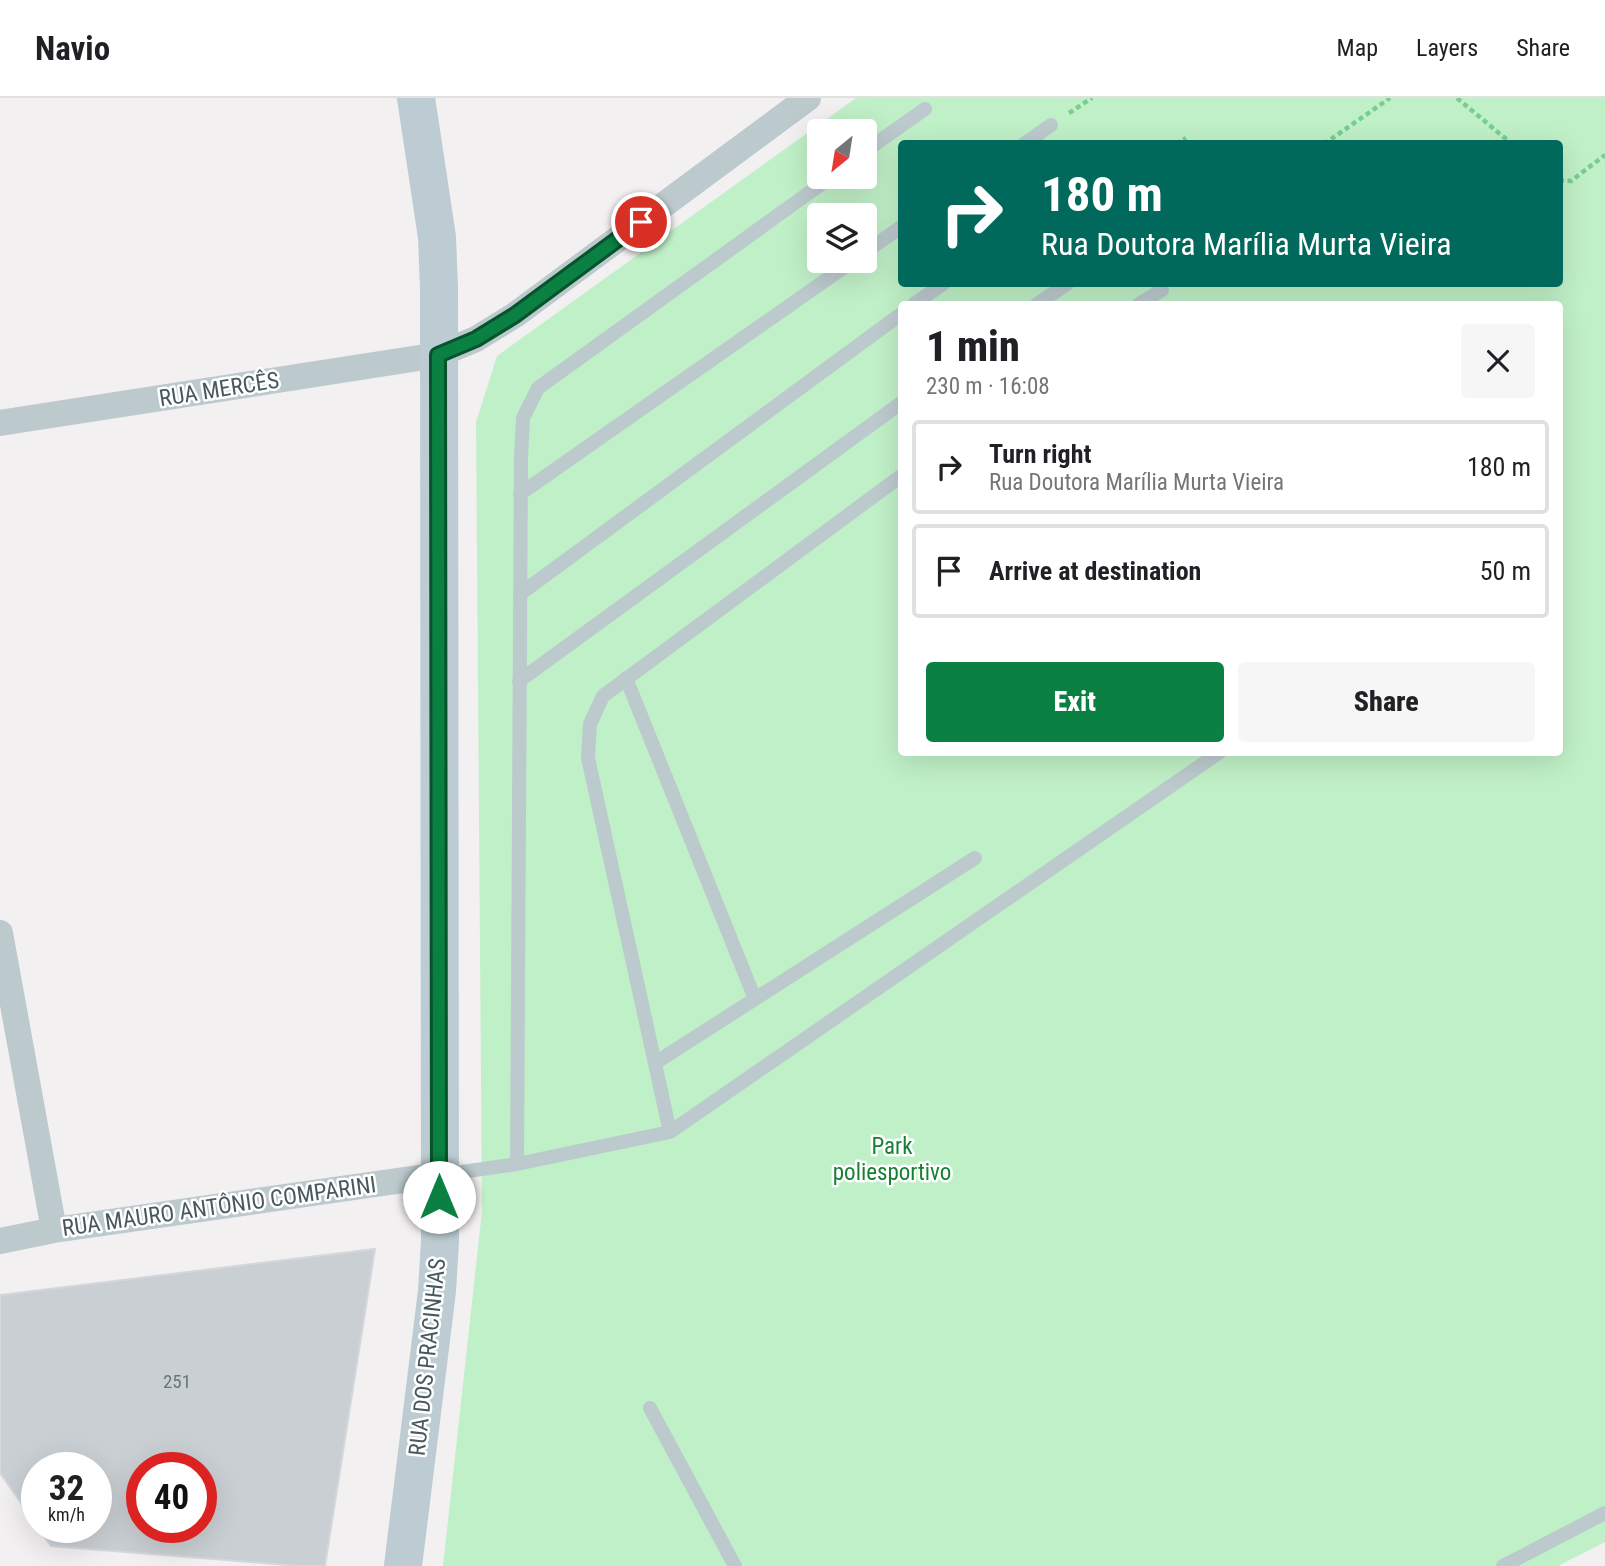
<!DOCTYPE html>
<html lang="en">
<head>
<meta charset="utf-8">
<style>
	body { margin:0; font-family:"Roboto Condensed",sans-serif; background:#f6f6f6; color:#202124; height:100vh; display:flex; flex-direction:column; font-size:26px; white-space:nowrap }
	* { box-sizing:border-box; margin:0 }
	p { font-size:23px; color:#757577 }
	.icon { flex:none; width:38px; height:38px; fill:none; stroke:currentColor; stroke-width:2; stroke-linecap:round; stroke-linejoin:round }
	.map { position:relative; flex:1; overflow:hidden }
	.panel { position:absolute; left:898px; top:203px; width:665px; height:455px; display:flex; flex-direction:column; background:#fff; border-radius:7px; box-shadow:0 7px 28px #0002 }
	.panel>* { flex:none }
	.banner { position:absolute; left:898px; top:42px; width:665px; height:147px; border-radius:7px; box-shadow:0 7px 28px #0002; background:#00695c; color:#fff; overflow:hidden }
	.needle { width:46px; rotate:210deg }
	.controls { position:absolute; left:807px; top:21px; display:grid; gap:14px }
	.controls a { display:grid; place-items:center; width:70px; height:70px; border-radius:7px; background:#fff; box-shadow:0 7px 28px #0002; font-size:35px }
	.speed { position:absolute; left:21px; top:1354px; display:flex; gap:14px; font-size:35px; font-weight:700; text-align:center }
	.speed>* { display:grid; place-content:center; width:91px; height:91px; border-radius:50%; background:#fff; box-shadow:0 7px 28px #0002; line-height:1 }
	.speed small { font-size:18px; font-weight:400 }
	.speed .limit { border:10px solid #d22; background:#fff; color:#111 }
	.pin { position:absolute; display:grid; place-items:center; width:60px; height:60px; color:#fff; margin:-30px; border:4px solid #fff; border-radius:50%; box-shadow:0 2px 7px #0007 }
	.me { position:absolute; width:77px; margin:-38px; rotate:0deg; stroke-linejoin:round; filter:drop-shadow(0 0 5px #0008) }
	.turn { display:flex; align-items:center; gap:24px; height:147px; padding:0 28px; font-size:32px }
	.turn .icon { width:91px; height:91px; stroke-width:2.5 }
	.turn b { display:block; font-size:49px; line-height:60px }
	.round { display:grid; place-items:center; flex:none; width:74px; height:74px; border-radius:7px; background:#f6f6f6 }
	.headline { display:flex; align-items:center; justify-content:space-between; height:119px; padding:0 28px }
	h1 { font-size:42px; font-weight:800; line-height:52px }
	.button { display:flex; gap:14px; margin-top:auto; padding:14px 28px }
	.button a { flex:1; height:80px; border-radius:7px; background:#0b8043; color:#fff; font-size:28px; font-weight:800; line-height:80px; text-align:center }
	.button a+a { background:#f6f6f6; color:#202124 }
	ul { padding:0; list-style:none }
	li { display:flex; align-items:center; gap:21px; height:94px; margin:0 14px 10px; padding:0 14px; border:4px solid #e0e0e0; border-radius:7px }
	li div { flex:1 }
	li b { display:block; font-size:26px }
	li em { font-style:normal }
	header { display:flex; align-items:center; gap:42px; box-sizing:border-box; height:98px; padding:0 35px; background:#fff; border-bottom:2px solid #e0e0e0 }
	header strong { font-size:33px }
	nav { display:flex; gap:38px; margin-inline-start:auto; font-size:24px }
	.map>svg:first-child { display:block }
	.green { fill:#c0f0c7; fill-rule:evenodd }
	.building { fill:#cacfd3; stroke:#d4d8dc; stroke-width:2; fill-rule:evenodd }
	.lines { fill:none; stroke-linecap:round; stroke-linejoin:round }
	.path { stroke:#77ce8f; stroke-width:4.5; stroke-dasharray:5 3.5; stroke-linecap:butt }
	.lane { stroke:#bcc9cd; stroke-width:14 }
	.street { stroke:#bcc9cd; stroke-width:26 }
	.secondary { stroke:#bcccd2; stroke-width:38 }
	.route-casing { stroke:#07532c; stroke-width:18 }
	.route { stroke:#0b8043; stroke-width:12 }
	.labels { text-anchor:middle; stroke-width:5; stroke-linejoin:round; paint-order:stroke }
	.number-label { font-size:19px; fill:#68767b }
	.street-label { font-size:23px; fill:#48595e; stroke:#fff }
	.park-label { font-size:23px; fill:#178133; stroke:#fff }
</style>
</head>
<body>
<header>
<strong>Navio</strong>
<nav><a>Map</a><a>Layers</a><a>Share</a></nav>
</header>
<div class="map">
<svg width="1605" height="1468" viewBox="0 0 1605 1468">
	<rect width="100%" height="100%" fill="#f3f0f1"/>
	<!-- green -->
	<path class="green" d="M856,0H1605V1444L1558,1468H443L482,1113L476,324L497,258ZM819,33H864V79H819ZM901,46H1559V186H901ZM819,117H864V163H819ZM901,206H1559V654H901Z"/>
	<!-- building -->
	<path class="building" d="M375,1151L325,1468H299L51,1448L38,1430H96V1370H37V1428L0,1375V1197ZM142,1370H201V1430H142Z"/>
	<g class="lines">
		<!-- path -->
		<path class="path" d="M1457,0L1512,46
			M1069,15L1092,0
			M1176,46L1186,40
			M1324,46L1390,0
			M1559,82L1571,83L1605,57"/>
		<!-- lane -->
		<path class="lane" d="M1024,46L1051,27
			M864,54L925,11
			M864,155L901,129
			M914,206L943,186
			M1037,206L1067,186
			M1139,206L1162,192
			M520,396L853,163
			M520,496L901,216
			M626,580L755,901
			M519,583L901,305
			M655,965L975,760
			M670,1034L588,660L590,626L603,598L901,378
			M517,1066L521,361L523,320L538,290L831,79
			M441,1077L517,1066L670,1034L1220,654
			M650,1310L735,1468
			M1503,1468L1605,1415"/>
		<!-- street -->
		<path class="street" d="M0,325L438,257L476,241L515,217L808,0
			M0,835L54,1132
			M0,1143L54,1132L439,1077"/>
		<!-- secondary -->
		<path class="secondary" d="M403,1468L437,1193L440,1143L439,190L437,139L416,0"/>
	</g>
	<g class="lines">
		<!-- route casing -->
		<g class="route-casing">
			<path id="route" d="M439,1099L438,257L476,241L515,217L641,124"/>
		</g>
		<!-- route -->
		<use href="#route" class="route"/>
	</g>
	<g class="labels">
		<!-- number labels -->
		<g class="number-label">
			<text x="177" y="1290">251</text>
		</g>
		<!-- street labels -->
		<g class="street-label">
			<text transform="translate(219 291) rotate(-9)" y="8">RUA MERCÊS</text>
			<text transform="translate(219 1108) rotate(-8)" y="8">RUA MAURO ANTÔNIO COMPARINI</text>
			<text transform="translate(427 1259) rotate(-84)" y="8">RUA DOS PRACINHAS</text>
		</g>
		<!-- park labels -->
		<g class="park-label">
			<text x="892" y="1056">Park<tspan x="892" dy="26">poliesportivo</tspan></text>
		</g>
	</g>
</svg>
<div class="controls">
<a><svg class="needle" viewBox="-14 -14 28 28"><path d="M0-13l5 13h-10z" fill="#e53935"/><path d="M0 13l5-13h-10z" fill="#757577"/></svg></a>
<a><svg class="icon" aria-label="layers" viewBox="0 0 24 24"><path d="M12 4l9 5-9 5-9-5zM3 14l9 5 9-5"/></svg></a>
</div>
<div class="speed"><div>32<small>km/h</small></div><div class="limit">40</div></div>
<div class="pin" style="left:641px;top:124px;background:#d93025"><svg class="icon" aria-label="arrive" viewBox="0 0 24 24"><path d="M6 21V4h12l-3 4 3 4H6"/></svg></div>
<svg class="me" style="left:439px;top:1099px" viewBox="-20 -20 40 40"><circle r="19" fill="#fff"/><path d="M0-13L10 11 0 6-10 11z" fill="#0b8043"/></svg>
<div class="banner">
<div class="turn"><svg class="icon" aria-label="right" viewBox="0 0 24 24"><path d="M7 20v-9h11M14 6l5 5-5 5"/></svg><div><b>180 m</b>Rua Doutora Marília Murta Vieira</div></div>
</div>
<section class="panel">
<div class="headline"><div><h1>1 min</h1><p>230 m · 16:08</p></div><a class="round"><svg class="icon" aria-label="close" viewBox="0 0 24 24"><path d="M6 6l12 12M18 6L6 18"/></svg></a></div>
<ul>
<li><svg class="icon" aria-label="right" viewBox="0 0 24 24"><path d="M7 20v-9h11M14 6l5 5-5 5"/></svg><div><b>Turn right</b><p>Rua Doutora Marília Murta Vieira</p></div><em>180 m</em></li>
<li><svg class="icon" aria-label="arrive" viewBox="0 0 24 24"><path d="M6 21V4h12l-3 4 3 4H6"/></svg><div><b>Arrive at destination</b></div><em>50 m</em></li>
</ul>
<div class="button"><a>Exit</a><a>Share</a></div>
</section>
</div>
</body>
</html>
